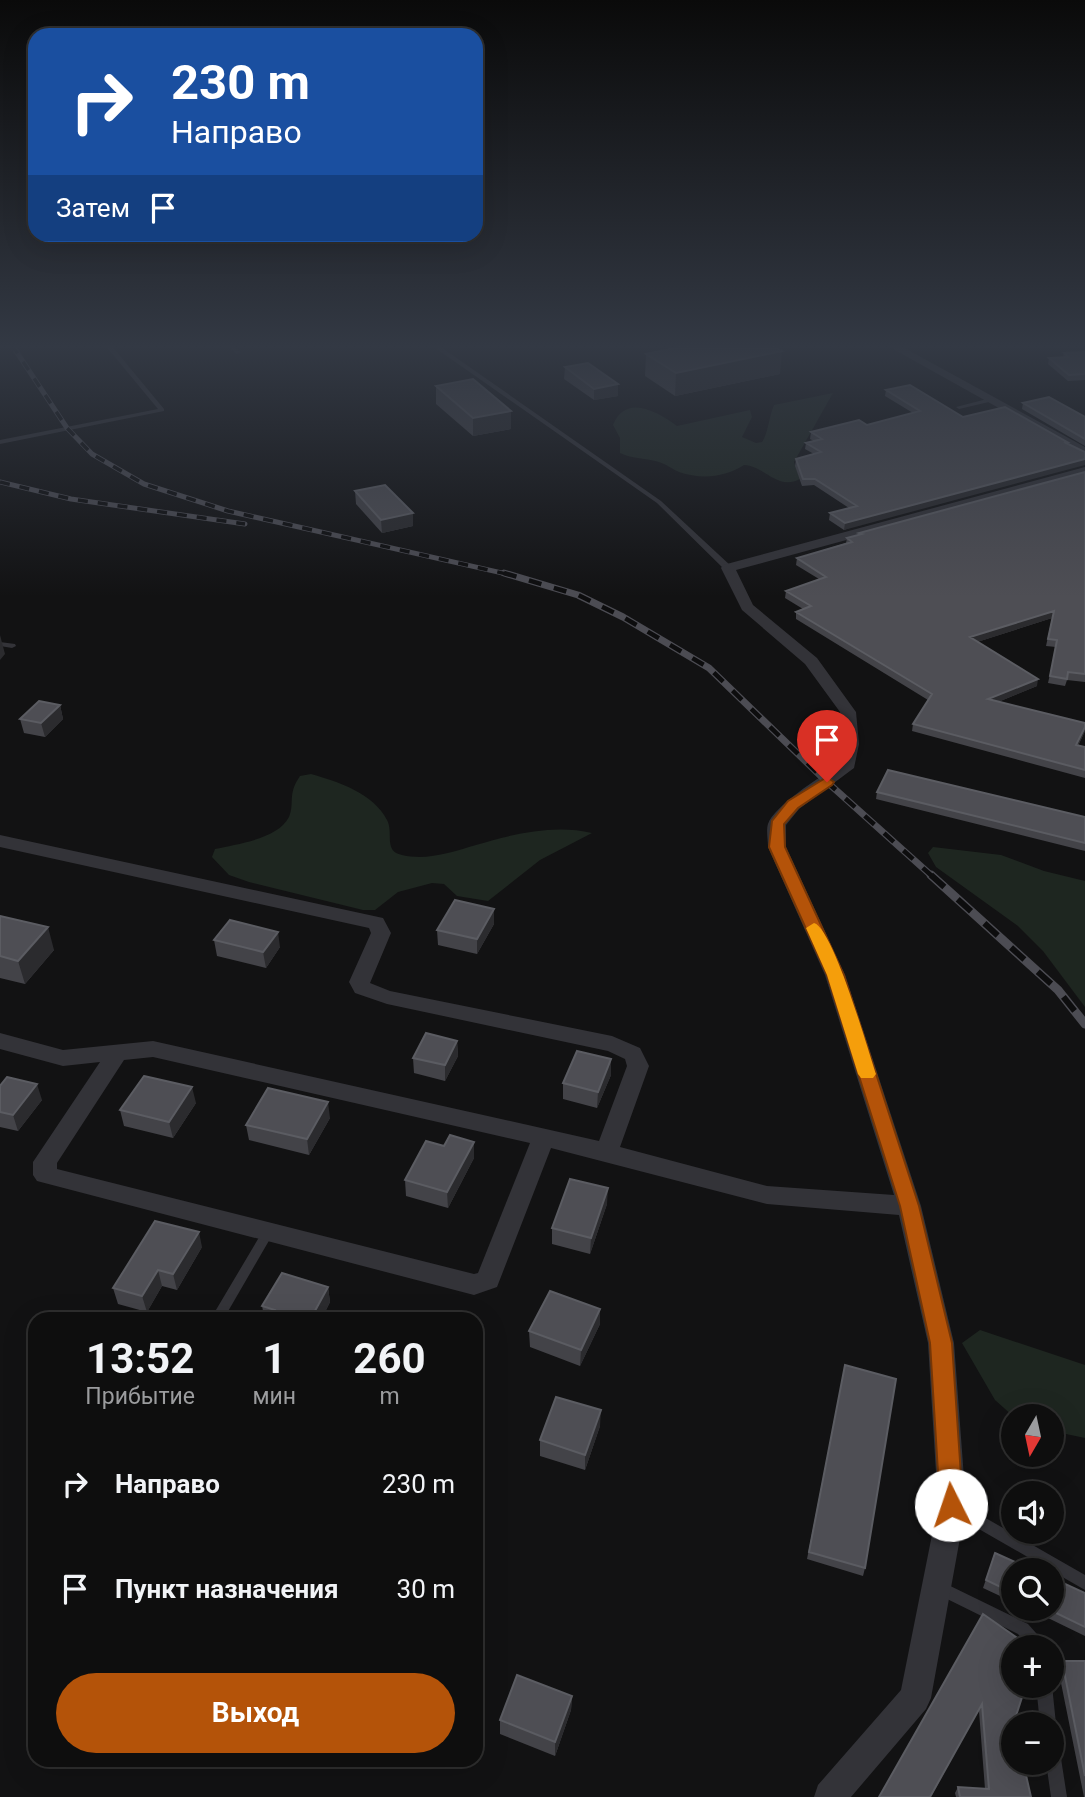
<!DOCTYPE html>
<html lang="ru">
<head>
<meta charset="utf-8">
<style>
	body { margin:0; font-family:Roboto,sans-serif; background:#171717; color:#f1f3f6; height:100vh; display:flex; flex-direction:column; font-size:26px; white-space:nowrap }
	* { box-sizing:border-box; margin:0 }
	p { font-size:23px; color:#9b9c9e }
	.icon { flex:none; width:38px; height:38px; fill:none; stroke:currentColor; stroke-width:2; stroke-linecap:round; stroke-linejoin:round }
	.map { position:relative; flex:1; overflow:hidden }
	.drawer { position:absolute; left:28px; top:1312px; width:455px; height:455px; display:flex; flex-direction:column; background:#0e0e0e; border-radius:21px; box-shadow:0 7px 28px #0002,0 0 0 2px #2e2e2e }
	.drawer>* { flex:none }
	.guide { position:absolute; left:28px; top:28px; width:455px; height:214px; border-radius:21px; box-shadow:0 7px 28px #0002,0 0 0 2px #2e2e2e; background:#1a4fa0; color:#fff; overflow:hidden }
	.needle { width:46px; rotate:189deg }
	.buttons { position:absolute; left:1001px; top:1404px; display:grid; gap:14px }
	.buttons a { display:grid; place-items:center; width:63px; height:63px; border-radius:50%; background:#0e0e0e; box-shadow:0 7px 28px #0002,0 0 0 2px #2e2e2e; font-size:35px }
	.pin { position:absolute; display:grid; place-items:center; width:60px; height:60px; color:#fff; margin:-72px -30px; border-radius:50% 50% 50% 0; rotate:-45deg; box-shadow:0 0 7px #0007 }
	.pin .icon { rotate:45deg }
	.me { position:absolute; width:77px; margin:-38px; rotate:356deg; stroke-linejoin:round; filter:drop-shadow(0 0 5px #0008) }
	.turn { display:flex; align-items:center; gap:24px; height:147px; padding:0 28px; font-size:32px }
	.turn .icon { width:91px; height:91px; stroke-width:2.5 }
	.turn b { display:block; font-size:49px; line-height:60px }
	.then { display:flex; align-items:center; height:66px; padding:0 28px; background:#0003; gap:14px; font-size:26px }
	.eta { display:flex; justify-content:space-evenly; align-items:center; height:119px; text-align:center }
	.eta b { font-size:42px; font-weight:700; line-height:49px }
	.action { display:flex; gap:14px; margin-top:auto; padding:14px 28px }
	.action a { flex:1; height:80px; border-radius:42px; background:#b45309; color:#fff; font-size:28px; font-weight:700; line-height:80px; text-align:center }
	ul { padding:0; list-style:none }
	li { display:flex; align-items:center; gap:21px; height:105px; padding:0 28px }
	li div { flex:1 }
	li b { display:block; font-size:26px }
	li em { font-style:normal }
	.map>svg:first-child { display:block }
	.green { fill:#1e2620 }
	.lines { fill:none; stroke-linecap:round; stroke-linejoin:round }
	.lane { fill:#333338; fill-rule:evenodd }
	.street { fill:#333338; fill-rule:evenodd }
	.rail-far2-casing { stroke:#4c4c53; stroke-width:5 }
	.rail-far1-casing { stroke:#4c4c53; stroke-width:7 }
	.rail-casing { stroke:#4c4c53; stroke-width:9 }
	.rail-far2 { stroke:#0d0d0e; stroke-width:3.5; stroke-dasharray:10; stroke-linecap:butt }
	.rail-far1 { stroke:#0d0d0e; stroke-width:4.5; stroke-dasharray:13; stroke-linecap:butt }
	.rail { stroke:#0d0d0e; stroke-width:6; stroke-dasharray:18; stroke-linecap:butt }
	.wall { fill:#434348 }
	.shaded-wall { fill:#2b2b2e }
	.building { fill:#4e4e54; stroke:#5b5c62; stroke-width:2 }
	.route { fill:#b45309; stroke:#753606; stroke-width:2 }
	.slow { fill:#f59e0b }
</style>
</head>
<body>
<div class="map">
<svg width="1085" height="1797" viewBox="0 0 1085 1797">
	<rect width="100%" height="100%" fill="#121213"/>
	<!-- green -->
	<path class="green" d="M833,393L794,462L800,479C777,491 765,466 744,465C725,477 702,480 679,472C672,469 666,464 659,462C646,458 633,459 620,453V438L613,425C626,393 658,412 677,426L750,410L752,417L742,437L756,443L762,442C768,434 769,416 774,405Z
		M311,774C339,782 373,793 387,820C394,833 383,851 402,855C427,861 452,852 476,845C513,834 554,824 592,833L540,860L488,901L457,896L444,884L432,883L398,892L375,910H363L249,882L229,875L212,857L215,849C237,844 278,839 289,817C295,802 287,795 300,776Z
		M933,847L1001,855L1044,871L1085,881V1007L1043,951L1018,926L936,867L928,853Z
		M980,1330L1085,1365V1438L1052,1431V1416H1013L995,1400L962,1343Z"/>
	<g class="lines">
		<!-- lane -->
		<path class="lane" d="M105,345H111L164,409V411L0,444V440L158,409Z
			M227,345H233L241,353L236,354Z
			M431,345H438L661,501L731,566V570H725L657,503Z
			M991,398L993,399V401L959,409L956,407Z
			M0,642L15,644L16,646L12,648L0,646Z
			M268,1227L272,1229L274,1232L223,1320H210L264,1229Z
			M956,1501L1085,1575V1590L951,1513L949,1508L951,1503Z
			M938,1580L1028,1624L1044,1642L1047,1647H1029L1018,1634L933,1592L931,1587L933,1582Z
			M1036,1685H1052L1056,1724L1052,1730V1724H1040Z
			M1052,1744L1058,1746L1060,1752L1067,1797H1051L1046,1762H1052Z"/>
		<!-- street -->
		<path class="street" d="M886,345H899L1085,447V456Z
			M1085,467V475L736,570L753,605L817,658L856,712L859,744L854,768L799,809L786,825V847L845,975L921,1206L954,1343L966,1505L931,1698L926,1709L851,1797H814L818,1785L901,1690L938,1505L928,1343L899,1215L767,1204L551,1148L497,1287L474,1295L37,1181L33,1175V1162L100,1062L63,1066L0,1049V1033L63,1050L153,1041L599,1141L627,1066L625,1059L608,1051L387,1004L355,993L349,982L371,933L369,928L0,847V835L383,918L391,933L370,983L390,991L612,1036L640,1048L649,1066L620,1147L767,1186L894,1195L825,975L768,847C768,840 766,830 768,824C774,806 820,777 837,766L843,744L840,712L805,664L742,610L721,568L723,565ZM153,1057L530,1143L478,1273L474,1274L57,1169V1163L124,1060Z"/>
		<!-- rail-far2 casing -->
		<g class="rail-far2-casing">
			<path id="rail-far2" d="M12,345L67,428L92,454L144,484L228,511L511,575
				M0,482L71,499L245,524"/>
		</g>
		<!-- rail-far1 casing -->
		<g class="rail-far1-casing">
			<path id="rail-far1" d="M504,573L578,595L623,617L709,668L827,782L933,877"/>
		</g>
		<!-- rail casing -->
		<g class="rail-casing">
			<path id="rail" d="M931,875L1058,990L1085,1024"/>
		</g>
		<!-- rail-far2 -->
		<use href="#rail-far2" class="rail-far2"/>
		<!-- rail-far1 -->
		<use href="#rail-far1" class="rail-far1"/>
		<!-- rail -->
		<use href="#rail" class="rail"/>
	</g>
	<!-- wall -->
	<path class="wall" d="M1085,352V380L1068,381L1048,364L1049,358L1063,357L1064,353Z
		M646,354L780,374L675,396L645,376Z
		M565,367L618,384V396L594,400L564,379Z
		M436,386L511,429L473,436L436,404Z
		M886,390L963,417L1067,442V443L844,530L829,520L830,513L849,508L814,485L802,486L795,466L796,459L814,454L805,449L806,443L814,441L810,439L811,432L867,425L913,413L885,396Z
		M1023,403L1085,417V446L1022,409Z
		M1085,472V682L1067,680L1065,686L1048,683L1056,647L1046,646L1052,618L977,642L1037,686L998,702L1085,731L1078,746L1085,747V778L912,731L913,724L928,700L796,619V612L803,609L785,598L786,591L819,579L796,565L797,558L846,543L847,538L859,535V533Z
		M355,491L413,513V526L382,533L356,504Z
		M60,705L63,719L45,737L24,733L20,719Z
		M877,792L1085,817V851L876,799Z
		M494,909V924L477,954L438,945L437,930Z
		M0,916L54,950L25,984L0,978Z
		M214,940L280,947L266,968L217,956Z
		M457,1041L458,1056L445,1081L414,1073L413,1058Z
		M611,1059V1075L597,1108L563,1099V1083Z
		M0,1086L42,1100L18,1131L0,1127Z
		M196,1103L173,1138L124,1126L120,1110Z
		M330,1118L309,1155L249,1140L246,1125Z
		M444,1146L474,1158L448,1208L406,1196L405,1180Z
		M607,1204L590,1254L552,1244V1228Z
		M202,1247L177,1290L162,1286L147,1312L118,1304L113,1288Z
		M328,1287L330,1302L321,1320H265L262,1306Z
		M600,1324L580,1366L530,1347L529,1331Z
		M845,1365L865,1568L863,1576L807,1559Z
		M600,1426L585,1470L540,1456V1440Z
		M995,1553L1013,1570V1602L983,1588Z
		M1085,1593V1636L1048,1618V1615L1047,1617L1027,1608H1052Z
		M983,1614L1014,1722L1031,1797H956L955,1793L958,1787L985,1789L979,1711Z
		M1062,1661H1085V1797H1084L1058,1668Z
		M572,1696L571,1710L555,1756L500,1734V1720Z"/>
	<!-- shaded-wall -->
	<path class="shaded-wall" d="M782,351L780,374L675,396L676,373Z
		M618,384V396L594,400V389Z
		M511,411V429L473,436V418Z
		M1085,459V465L844,530L845,523Z
		M413,513V526L382,533L381,520Z
		M1054,611L1052,618L968,645L970,637Z
		M0,635L5,654L0,660Z
		M1038,679L1037,686L986,707L988,699Z
		M60,705L63,719L45,737L41,723Z
		M1085,727V731L1074,753L1076,745Z
		M494,909V924L477,954V939Z
		M48,927L54,950L25,984L18,961Z
		M278,932L280,947L266,968L263,952Z
		M457,1041L458,1056L445,1081V1065Z
		M611,1059V1075L597,1108L598,1092Z
		M37,1084L42,1100L18,1131L13,1115Z
		M192,1087L196,1103L173,1138L169,1122Z
		M328,1102L330,1118L309,1155L307,1139Z
		M474,1142V1158L448,1208L447,1192Z
		M608,1188L607,1204L590,1254L591,1238Z
		M199,1232L202,1247L177,1290L173,1274Z
		M158,1270L162,1286L147,1312L142,1296Z
		M328,1287L330,1302L321,1320H310Z
		M600,1309V1324L580,1366L581,1350Z
		M601,1410L600,1426L585,1470V1455Z
		M572,1696L571,1710L555,1756V1742Z
		M982,1704L931,1797H930Z"/>
	<!-- building -->
	<path class="building" d="M689,345H771L782,351L676,373L646,354Z
		M1085,352V374L1069,375L1049,358L1068,357L1064,353Z
		M588,363L618,384L594,389L565,367Z
		M473,379L511,411L473,418L436,386Z
		M910,385L963,417L1005,407L1067,442H1064L1085,452V459L845,523L830,513L857,506L815,479H803L796,459L821,452L806,443L822,439L811,432L859,420L867,425L920,411L886,390Z
		M1049,397L1085,417V439L1023,403Z
		M1085,472V674L1068,672L1067,679L1050,676L1057,640L1048,639L1054,611L970,637L1038,679L988,699L1085,723V727L1076,745L1085,747V770L913,724L932,694L796,612L811,606L786,591L826,577L797,558L852,542L847,538L862,534L859,533Z
		M385,485L413,513L381,520L355,491Z
		M39,701L60,705L41,723L20,719Z
		M888,770L1085,817V843L877,792Z
		M455,900L494,909L477,939L437,930Z
		M0,916L48,927L18,961L0,956Z
		M230,920L278,932L263,952L214,940Z
		M426,1033L457,1041L445,1065L413,1058Z
		M577,1051L611,1059L598,1092L563,1083Z
		M144,1076L192,1087L169,1122L120,1110Z
		M7,1077L37,1084L13,1115L0,1112V1086Z
		M268,1088L328,1102L307,1139L246,1125Z
		M450,1135L474,1142L447,1192L405,1180L426,1141L444,1146Z
		M570,1179L608,1188L591,1238L552,1228Z
		M155,1221L199,1232L173,1274L158,1270L142,1296L113,1288Z
		M282,1273L328,1287L310,1320H270L275,1310L262,1306Z
		M550,1291L600,1309L581,1350L529,1331Z
		M845,1365L896,1379L865,1568L809,1552Z
		M556,1397L601,1410L585,1455L540,1440Z
		M995,1553L1033,1570H1013V1593L986,1580Z
		M1052,1578L1085,1593V1627L1052,1611Z
		M983,1614L1030,1647H1013V1685H1026L1014,1722V1724H1013V1762H1023L1031,1797H960L958,1787L989,1789L982,1704L930,1797H879Z
		M1062,1661H1085V1776Z
		M517,1675L572,1696L555,1742L500,1720Z"/>
	<!-- sky -->
	<linearGradient id="sky" x2="0" y2="1"><stop stop-color="#0a0a0a"/><stop offset="0.58" stop-color="#333944"/><stop offset="1" stop-color="#333944" stop-opacity="0"/></linearGradient>
	<rect width="1085" height="597" fill="url(#sky)"/>
	<!-- route -->
	<path class="route" d="M827,777L834,782L832,785L798,808L784,824L785,847L844,975L919,1206L952,1343L963,1505L960,1513L951,1516L943,1513L940,1505L930,1343L900,1206L827,975L769,847L772,821L788,801Z"/>
	<!-- slow -->
	<path class="slow" d="M814,923C833,928 868,1050 876,1074L873,1078H861L858,1074L827,975L806,928Z"/>
</svg>
<div class="buttons">
<a><svg class="needle" viewBox="-14 -14 28 28"><path d="M0-13l5 13h-10z" fill="#e53935"/><path d="M0 13l5-13h-10z" fill="#9b9c9e"/></svg></a>
<a><svg class="icon" aria-label="sound" viewBox="0 0 24 24"><path d="M4 9h4l5-4v14l-5-4H4zM17 9q2 3 0 6"/></svg></a>
<a><svg class="icon" aria-label="search" viewBox="0 0 24 24"><circle cx="10" cy="10" r="6"/><path d="M15 15l6 6"/></svg></a>
<a>+</a>
<a>−</a>
</div>
<div class="pin" style="left:827px;top:782px;background:#d93025"><svg class="icon" aria-label="arrive" viewBox="0 0 24 24"><path d="M6 21V4h12l-3 4 3 4H6"/></svg></div>
<svg class="me" style="left:951px;top:1505px" viewBox="-20 -20 40 40"><circle r="19" fill="#fff"/><path d="M0-13L10 11 0 6-10 11z" fill="#b45309"/></svg>
<div class="guide">
<div class="turn"><svg class="icon" aria-label="right" viewBox="0 0 24 24"><path d="M7 20v-9h11M14 6l5 5-5 5"/></svg><div><b>230 m</b>Направо</div></div>
<div class="then">Затем<svg class="icon" aria-label="arrive" viewBox="0 0 24 24"><path d="M6 21V4h12l-3 4 3 4H6"/></svg></div>
</div>
<section class="drawer">
<div class="eta">
<div><b>13:52</b><p>Прибытие</p></div>
<div><b>1</b><p>мин</p></div>
<div><b>260</b><p>m</p></div>
</div>
<ul>
<li><svg class="icon" aria-label="right" viewBox="0 0 24 24"><path d="M7 20v-9h11M14 6l5 5-5 5"/></svg><div><b>Направо</b></div><em>230 m</em></li>
<li><svg class="icon" aria-label="arrive" viewBox="0 0 24 24"><path d="M6 21V4h12l-3 4 3 4H6"/></svg><div><b>Пункт назначения</b></div><em>30 m</em></li>
</ul>
<div class="action"><a>Выход</a></div>
</section>
</div>
</body>
</html>
